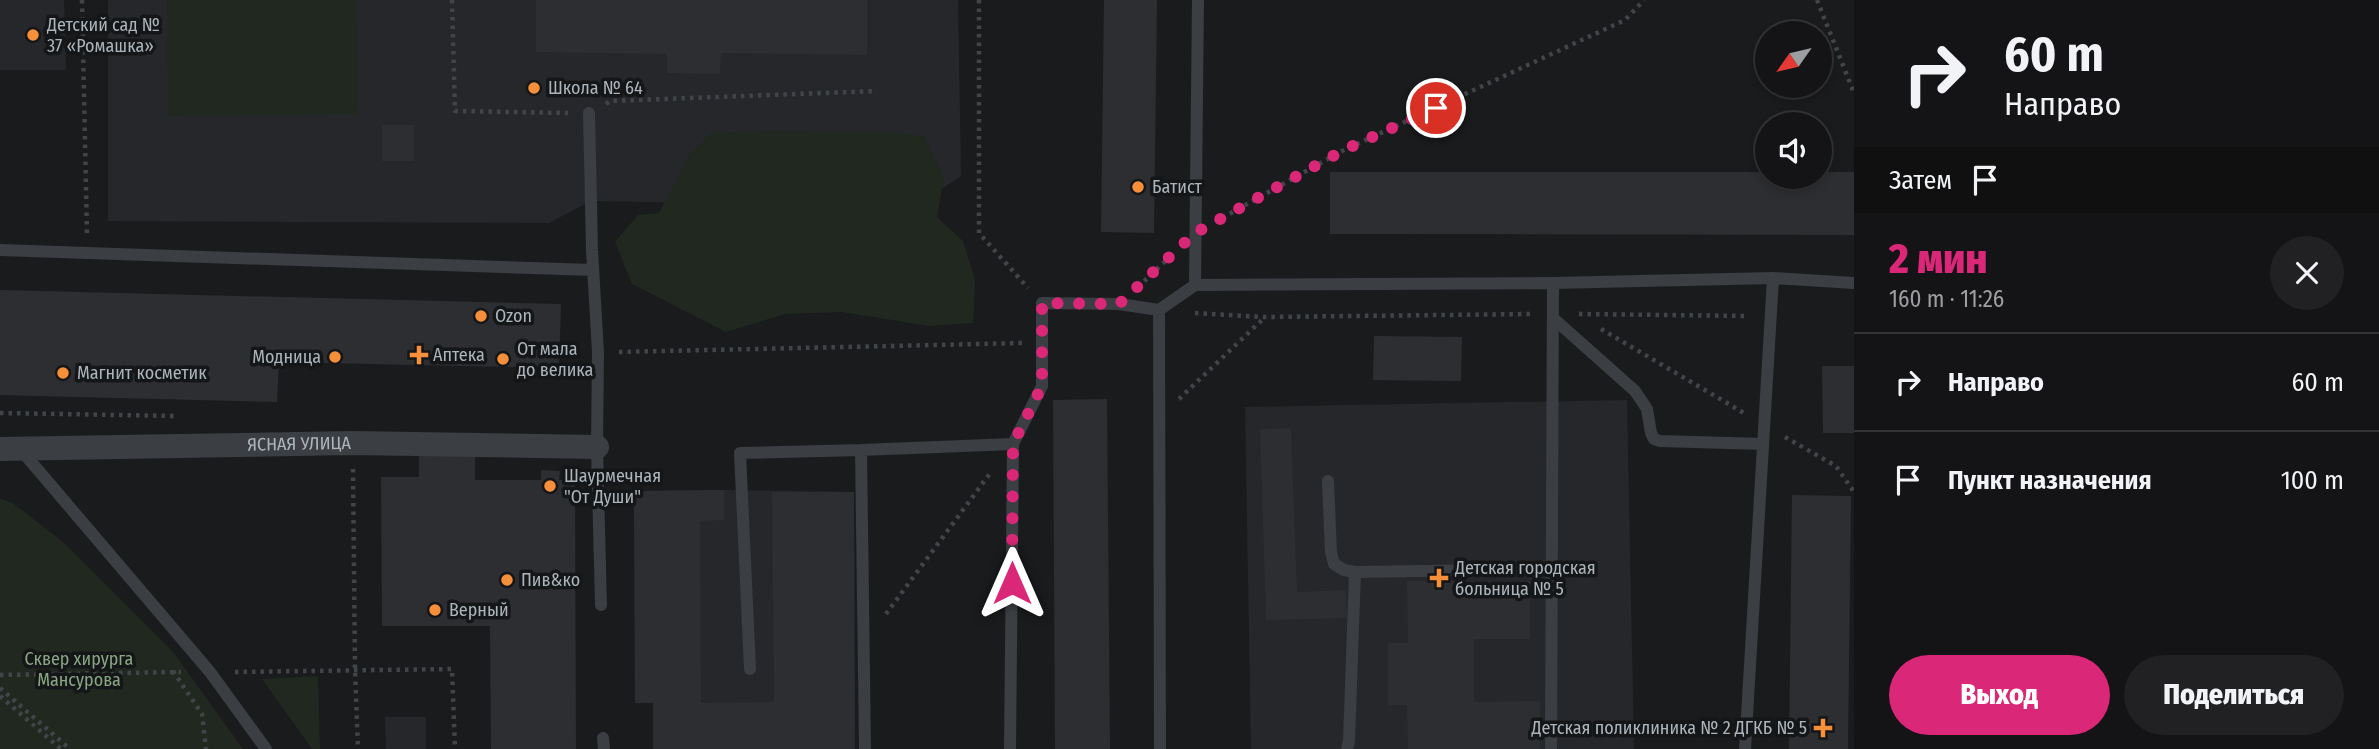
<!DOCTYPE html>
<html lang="ru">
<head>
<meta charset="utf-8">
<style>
	body { margin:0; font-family:"Fira Sans Condensed",sans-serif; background:#212123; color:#f1f3f6; height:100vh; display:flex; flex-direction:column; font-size:26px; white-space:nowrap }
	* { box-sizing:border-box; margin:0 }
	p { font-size:23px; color:#9d9ea1 }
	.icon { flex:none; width:38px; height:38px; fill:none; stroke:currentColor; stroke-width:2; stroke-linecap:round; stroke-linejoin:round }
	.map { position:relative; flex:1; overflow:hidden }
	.panel { display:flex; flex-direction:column; background:#141416; width:525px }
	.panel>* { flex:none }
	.top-card { background:#141416; color:#f1f3f6; overflow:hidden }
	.needle { width:46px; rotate:236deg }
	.buttons { position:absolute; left:1755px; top:21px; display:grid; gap:14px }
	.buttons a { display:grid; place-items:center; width:77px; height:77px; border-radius:50%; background:#141416; box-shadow:0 4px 10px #0003,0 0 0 2px #333335; font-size:35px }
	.pin { position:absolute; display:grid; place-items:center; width:60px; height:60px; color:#fff; margin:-30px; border:4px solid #fff; border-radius:50%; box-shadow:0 2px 7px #0007 }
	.me { position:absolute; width:77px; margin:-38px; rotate:0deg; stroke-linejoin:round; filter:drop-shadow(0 0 5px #0008) }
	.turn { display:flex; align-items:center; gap:24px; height:147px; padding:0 35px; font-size:32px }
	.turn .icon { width:91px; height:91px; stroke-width:2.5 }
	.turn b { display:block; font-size:49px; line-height:60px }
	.then { display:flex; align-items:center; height:66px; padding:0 35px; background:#0003; gap:14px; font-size:26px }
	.round { display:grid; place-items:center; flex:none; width:74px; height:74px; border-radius:37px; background:#212123 }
	.headline { display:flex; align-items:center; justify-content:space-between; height:119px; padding:0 35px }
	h1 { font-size:42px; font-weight:800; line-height:52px; color:#db2777 }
	.cta { display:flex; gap:14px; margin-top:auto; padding:14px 35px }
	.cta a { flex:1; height:80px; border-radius:42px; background:#db2777; color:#fff; font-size:28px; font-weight:800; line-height:80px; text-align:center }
	.cta a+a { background:#212123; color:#f1f3f6 }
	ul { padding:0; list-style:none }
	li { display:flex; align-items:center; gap:21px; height:98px; padding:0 35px; border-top:2px solid #333335 }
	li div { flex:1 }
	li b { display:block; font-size:26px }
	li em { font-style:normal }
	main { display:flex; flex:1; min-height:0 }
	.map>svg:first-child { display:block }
	.built { fill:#26272a }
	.green { fill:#202820 }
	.building { fill:#2d2e31 }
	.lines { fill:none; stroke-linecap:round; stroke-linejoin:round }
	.path { stroke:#414549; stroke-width:4.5; stroke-dasharray:3.5 5; stroke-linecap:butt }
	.lane { stroke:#3b3e42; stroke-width:12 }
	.street { stroke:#3b3e42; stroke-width:24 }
	.route { stroke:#db2777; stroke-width:12; stroke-dasharray:0 21.6 }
	.poi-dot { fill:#f58f3a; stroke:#151618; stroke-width:2.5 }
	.labels { text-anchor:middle; stroke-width:7; stroke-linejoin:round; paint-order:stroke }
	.poi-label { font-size:18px; fill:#adb5bc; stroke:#151618; text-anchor:start }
	.street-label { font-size:18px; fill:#adb5bc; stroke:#151618 }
	.park-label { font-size:18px; fill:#89a784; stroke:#151618 }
</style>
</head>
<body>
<main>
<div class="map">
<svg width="1854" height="749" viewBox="0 0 1854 749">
	<rect width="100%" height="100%" fill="#1a1b1d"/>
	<!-- built -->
	<path class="built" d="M0,0H64L66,70H0Z
		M108,0H958L961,176L915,207L591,201L549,223L108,221Z
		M1627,400L1634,749H1251L1245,407Z
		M724,490L854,492L855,749H653V703H635L634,491Z
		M385,717H426V749H386Z"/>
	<!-- green -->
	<path class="green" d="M167,0H356L358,114L168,116Z
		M767,131L886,132L924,136L944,177L937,217L963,241L975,280L973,323L929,326L842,312L785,314L726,332L632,284L615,242L638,215L659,213L691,153L711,133Z
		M0,498L14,504L62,541L174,653L243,749H0Z
		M318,676L320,749H312L262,679Z"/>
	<!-- building -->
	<path class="building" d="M536,0H867V55L721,53L720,74L667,73V54L536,52Z
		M1104,0H1157L1154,233L1101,232Z
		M382,125H414V161H382Z
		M1330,172H1768V177H1820V172H1854V235L1330,234Z
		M0,290L561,304L559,368L279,362L277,402L0,395Z
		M1374,336L1462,337L1461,381L1373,380Z
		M1822,366H1854V433H1823Z
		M1107,399L1110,749H1055L1053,400Z
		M1291,428L1297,592L1346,590L1347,618L1266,620L1260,429Z
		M419,453H475V480H541V470L560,471L559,480H575L576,749H491L490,626H382L381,477H419Z
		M724,490V520L700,521L701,703L774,702L772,492H854L855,749H653V703H635L634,491Z
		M1792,495L1851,496L1848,749H1789Z
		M1407,581H1530V639H1474V702L1540,701V749H1408L1407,705H1388V643H1408Z"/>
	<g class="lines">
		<!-- path -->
		<path class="path" d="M82,0L87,234
			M452,0L455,111L568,113
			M979,0V233L1028,288
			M1817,0L1854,93
			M606,104L610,101L877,91
			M1215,222L1342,151L1625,20L1644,0
			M1138,287L1175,252
			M1195,313L1264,317L1532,314
			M1579,314L1749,316
			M1601,329L1744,413
			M619,352L1024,343
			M1179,399L1264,318
			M0,413L175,416
			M1785,437L1836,466L1854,492
			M353,469L355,670L358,749
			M886,614L991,472
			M173,671L202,714L206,749
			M235,672L452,669L455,749
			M0,675L181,672
			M0,688L70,749
			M0,696L61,749"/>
		<!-- lane -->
		<path class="lane" d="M1198,0L1195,285L1553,283L1773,278L1854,283
			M589,113L592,250L598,352L597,447L601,605
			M0,250L593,270
			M1159,310L1195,285
			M1553,318L1635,391L1647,409L1651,433L1654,439L1660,441L1763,444
			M1013,444L1042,386V303L1119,304L1159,310L1160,749
			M21,450L210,672L266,749
			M1328,481L1331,552L1334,564L1344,570L1355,572L1349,741L1347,749
			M1355,572L1553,569
			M750,669L740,453L861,450
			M603,738L604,749
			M865,749L861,450L1013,444L1010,749
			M1551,749L1553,283
			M1745,749L1773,278"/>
		<!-- street -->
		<path class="street" id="s1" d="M0,449L352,443L597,447"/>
	</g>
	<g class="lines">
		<!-- route -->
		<path class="route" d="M1012,583L1013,444L1042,386V303L1119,304L1195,233L1342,151L1436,108"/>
	</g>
	<!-- markers -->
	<g class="poi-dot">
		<circle cx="33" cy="35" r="7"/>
		<circle cx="534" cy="88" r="7"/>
		<circle cx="1138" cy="187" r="7"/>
		<circle cx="481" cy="316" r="7"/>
		<path d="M415.5 344.5h7v7h7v7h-7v7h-7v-7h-7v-7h7z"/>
		<circle cx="335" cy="357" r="7"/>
		<circle cx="503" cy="359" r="7"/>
		<circle cx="63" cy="373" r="7"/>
		<circle cx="550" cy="486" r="7"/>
		<path d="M1435.5 567.5h7v7h7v7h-7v7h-7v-7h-7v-7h7z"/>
		<circle cx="507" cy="580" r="7"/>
		<circle cx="435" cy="610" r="7"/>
		<path d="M1819.5 717.5h7v7h7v7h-7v7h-7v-7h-7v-7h7z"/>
	</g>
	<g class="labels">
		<!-- poi labels -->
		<g class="poi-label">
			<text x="47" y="31">Детский сад №<tspan x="47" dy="21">37 «Ромашка»</tspan></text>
			<text x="548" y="94">Школа № 64</text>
			<text x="1152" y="193">Батист</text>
			<text x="495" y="322">Ozon</text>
			<text x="517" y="355">От мала<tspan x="517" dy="21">до велика</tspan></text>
			<text x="433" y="361">Аптека</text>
			<text x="321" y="363" text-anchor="end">Модница</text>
			<text x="77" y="379">Магнит косметик</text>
			<text x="564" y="482">Шаурмечная<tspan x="564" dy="21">"От Души"</tspan></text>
			<text x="1455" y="574">Детская городская<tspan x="1455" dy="21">больница № 5</tspan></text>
			<text x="521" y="586">Пив&amp;ко</text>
			<text x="449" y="616">Верный</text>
			<text x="1807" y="734" text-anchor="end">Детская поликлиника № 2 ДГКБ № 5</text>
		</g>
		<!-- street labels -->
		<g class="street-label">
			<text dy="6" stroke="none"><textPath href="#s1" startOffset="299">ЯСНАЯ УЛИЦА</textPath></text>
		</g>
		<!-- park labels -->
		<g class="park-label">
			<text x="79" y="665">Сквер хирурга<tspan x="79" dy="21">Мансурова</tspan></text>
		</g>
	</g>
</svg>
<div class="buttons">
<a><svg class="needle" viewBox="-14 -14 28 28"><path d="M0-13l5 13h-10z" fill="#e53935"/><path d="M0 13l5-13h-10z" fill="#9d9ea1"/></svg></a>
<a><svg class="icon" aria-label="sound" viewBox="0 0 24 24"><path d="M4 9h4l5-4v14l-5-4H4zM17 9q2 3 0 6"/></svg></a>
</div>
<div class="pin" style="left:1436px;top:108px;background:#d93025"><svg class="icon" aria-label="arrive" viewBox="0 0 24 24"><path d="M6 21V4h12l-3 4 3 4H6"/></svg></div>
<svg class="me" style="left:1012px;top:583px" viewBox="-20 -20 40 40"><path d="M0-17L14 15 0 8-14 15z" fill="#db2777" stroke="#fff" stroke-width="4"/></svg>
</div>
<section class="panel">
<div class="top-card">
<div class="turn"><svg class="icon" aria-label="right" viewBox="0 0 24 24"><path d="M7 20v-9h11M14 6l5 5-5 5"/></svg><div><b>60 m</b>Направо</div></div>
<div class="then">Затем<svg class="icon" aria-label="arrive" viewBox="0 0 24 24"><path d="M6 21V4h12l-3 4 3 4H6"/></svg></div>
</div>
<div class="headline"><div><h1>2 мин</h1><p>160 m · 11:26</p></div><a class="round"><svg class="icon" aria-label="close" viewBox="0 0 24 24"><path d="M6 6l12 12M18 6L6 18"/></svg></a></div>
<ul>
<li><svg class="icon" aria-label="right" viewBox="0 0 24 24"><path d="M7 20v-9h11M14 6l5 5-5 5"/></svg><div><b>Направо</b></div><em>60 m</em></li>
<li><svg class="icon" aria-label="arrive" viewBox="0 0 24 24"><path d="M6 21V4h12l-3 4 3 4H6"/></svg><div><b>Пункт назначения</b></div><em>100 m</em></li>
</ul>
<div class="cta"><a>Выход</a><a>Поделиться</a></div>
</section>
</main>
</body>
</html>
